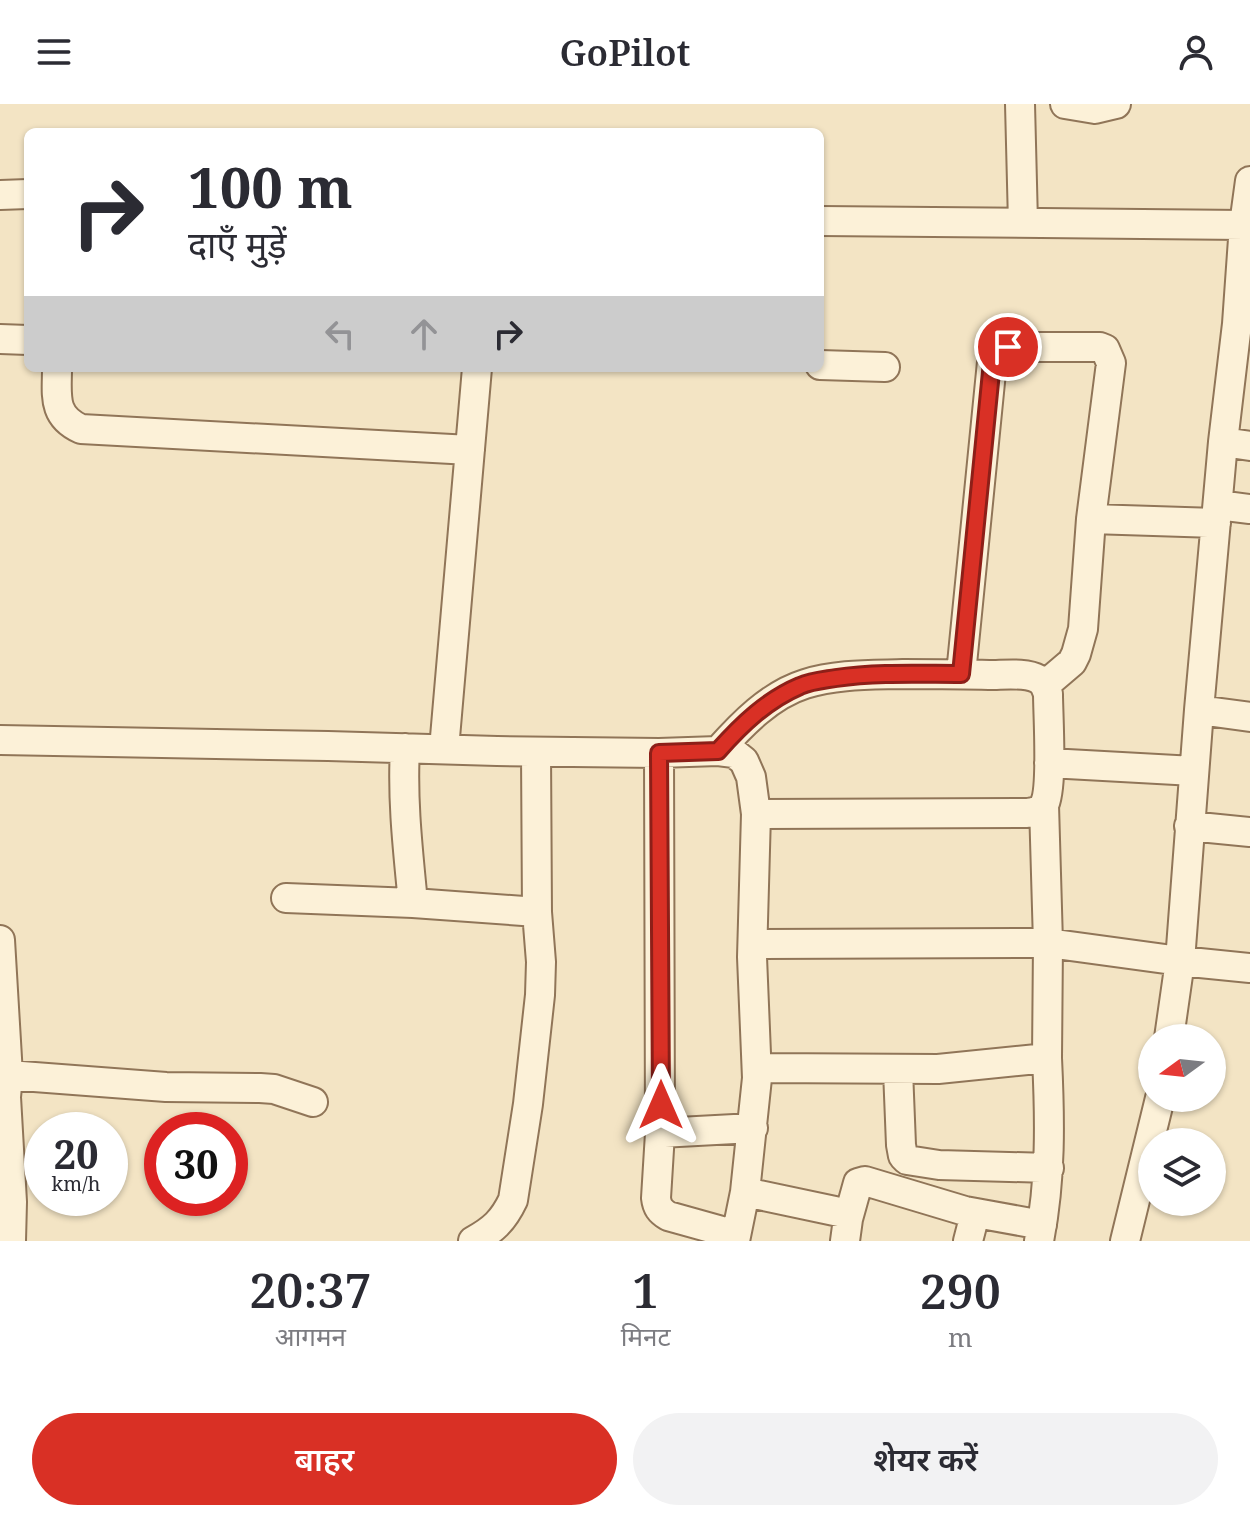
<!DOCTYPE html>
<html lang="hi">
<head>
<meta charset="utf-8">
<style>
	body { margin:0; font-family:"Noto Serif","Noto Sans Devanagari",serif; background:#f2f2f3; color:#2b2b33; height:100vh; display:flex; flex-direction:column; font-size:30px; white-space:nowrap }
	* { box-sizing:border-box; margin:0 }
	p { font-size:26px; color:#7c7c81 }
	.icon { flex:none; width:44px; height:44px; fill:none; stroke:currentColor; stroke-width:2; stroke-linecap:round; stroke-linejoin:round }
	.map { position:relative; height:1137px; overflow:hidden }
	.drawer { display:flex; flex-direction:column; background:#fff; flex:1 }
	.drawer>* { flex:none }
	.hud { position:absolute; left:24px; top:24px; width:800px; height:244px; border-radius:12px; box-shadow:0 2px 6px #0004; background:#fff; color:#2b2b33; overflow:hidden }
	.needle { width:52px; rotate:255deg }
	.fabs { position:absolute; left:1138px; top:920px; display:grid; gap:16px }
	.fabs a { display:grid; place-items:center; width:88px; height:88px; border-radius:50%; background:#fff; box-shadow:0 2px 6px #0004; font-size:40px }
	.speed { position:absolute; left:24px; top:1008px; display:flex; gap:16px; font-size:40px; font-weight:700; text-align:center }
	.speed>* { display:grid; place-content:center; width:104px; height:104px; border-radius:50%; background:#fff; box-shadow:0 2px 6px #0004; line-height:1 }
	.speed small { font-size:20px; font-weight:400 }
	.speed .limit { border:12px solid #d22; background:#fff; color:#111 }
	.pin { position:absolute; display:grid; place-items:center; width:68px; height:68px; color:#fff; margin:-34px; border:4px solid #fff; border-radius:50%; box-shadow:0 2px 8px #0007 }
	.me { position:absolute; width:88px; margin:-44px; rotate:0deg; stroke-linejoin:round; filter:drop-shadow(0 0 6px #0008) }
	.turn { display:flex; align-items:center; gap:28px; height:168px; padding:0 32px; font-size:36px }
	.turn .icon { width:104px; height:104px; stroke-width:2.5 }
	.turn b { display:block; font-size:56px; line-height:68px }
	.lanes { display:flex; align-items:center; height:76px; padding:0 32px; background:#0003; justify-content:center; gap:40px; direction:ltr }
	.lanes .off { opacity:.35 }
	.eta { display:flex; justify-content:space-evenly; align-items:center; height:136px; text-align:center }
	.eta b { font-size:48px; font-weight:600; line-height:56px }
	.button { display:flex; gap:16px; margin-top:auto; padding:16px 32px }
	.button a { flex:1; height:92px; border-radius:48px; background:#d93025; color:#fff; font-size:32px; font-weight:600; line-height:92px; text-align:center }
	.button a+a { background:#f2f2f3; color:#2b2b33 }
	header { display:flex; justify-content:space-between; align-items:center; height:104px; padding:0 32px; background:#fff; font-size:36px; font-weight:600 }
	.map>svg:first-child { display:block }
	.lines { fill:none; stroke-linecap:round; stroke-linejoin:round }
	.minor-casing { stroke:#907558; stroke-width:32 }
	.minor { stroke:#fcf1d8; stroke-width:28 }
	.route-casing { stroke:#8d1f18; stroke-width:20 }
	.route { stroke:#d93025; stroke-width:14 }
</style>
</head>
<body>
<header><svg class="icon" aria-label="menu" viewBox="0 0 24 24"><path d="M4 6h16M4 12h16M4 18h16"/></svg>GoPilot<svg class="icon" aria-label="person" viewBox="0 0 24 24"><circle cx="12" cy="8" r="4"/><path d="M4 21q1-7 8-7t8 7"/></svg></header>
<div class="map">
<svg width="1250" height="1137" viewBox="0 0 1250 1137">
	<rect width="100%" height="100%" fill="#f3e4c4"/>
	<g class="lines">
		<!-- minor casing -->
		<g class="minor-casing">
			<path id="minor" d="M1020,0L1023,119
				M1065,0L1095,5L1116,0
				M0,91L28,90
				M820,117L1244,121L1237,220L1223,338L1199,606L1180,857L1169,934
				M1244,121L1250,77
				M0,235L28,236
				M820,261L885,263
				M57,264C57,291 52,312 81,325L470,346
				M1223,338L1250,342
				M1218,401L1250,405
				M1091,415L1216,419
				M961,570L992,258C996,249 998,245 1008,243H1100L1105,245L1111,259L1091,415L1083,525L1076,550L1072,558L1045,581
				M1199,606L1250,613
				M0,636L328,642L497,647L659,649L718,647L734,649L744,657L751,673L756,710L752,853L757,974L745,1088L735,1137
				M405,644C402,696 408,747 413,799
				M444,645L477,264
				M718,647C742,620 770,591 805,580C836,570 871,571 903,570C932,570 961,570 989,571C1004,571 1026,568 1038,575C1044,578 1046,584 1048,590C1048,611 1053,685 1044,701C1041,707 1034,708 1027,709L756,710
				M659,649L660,1029L656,1094C657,1103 660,1107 668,1112L736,1131
				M1049,659L1194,667
				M1189,722L1250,728
				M286,794L413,799L537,808
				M0,836L8,971L6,993L12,1098L11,1137
				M753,840L1048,839L1180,857L1250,864
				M757,964L938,965L1047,954L1048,839L1044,701
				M898,966L901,1041L903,1052L907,1056L939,1061L1049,1064
				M8,971L166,983L260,984L274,985L313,998
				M660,1029L753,1024
				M745,1088L844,1109L848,1115L845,1137
				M848,1115L858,1079L865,1077L965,1107L1042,1121
				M473,1137C493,1126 503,1117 513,1096L528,1000L540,891L541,858L537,808L536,648
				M968,1137L975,1110
				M1039,1137C1051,1076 1050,1016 1047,954
				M1125,1137L1160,994"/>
		</g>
		<!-- minor -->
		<use href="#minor" class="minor"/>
	</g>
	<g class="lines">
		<!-- route casing -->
		<g class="route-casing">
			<path id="route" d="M661,1001L659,649L718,647C742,620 767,596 800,582C811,577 824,576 836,574C877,568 919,570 961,570L992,258C996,249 998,245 1008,243"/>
		</g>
		<!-- route -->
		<use href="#route" class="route"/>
	</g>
</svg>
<div class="fabs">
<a><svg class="needle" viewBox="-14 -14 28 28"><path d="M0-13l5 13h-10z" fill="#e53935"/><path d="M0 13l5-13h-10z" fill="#7c7c81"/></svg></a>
<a><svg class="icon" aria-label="layers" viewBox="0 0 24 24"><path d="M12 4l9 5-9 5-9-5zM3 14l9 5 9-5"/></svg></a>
</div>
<div class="speed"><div>20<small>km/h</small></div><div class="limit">30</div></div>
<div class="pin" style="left:1008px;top:243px;background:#d93025"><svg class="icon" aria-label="arrive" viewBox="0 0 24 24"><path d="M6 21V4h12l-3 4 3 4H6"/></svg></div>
<svg class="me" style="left:661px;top:1001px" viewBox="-20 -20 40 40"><path d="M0-17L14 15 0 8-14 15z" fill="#d93025" stroke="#fff" stroke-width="4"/></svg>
<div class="hud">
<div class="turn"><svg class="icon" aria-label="right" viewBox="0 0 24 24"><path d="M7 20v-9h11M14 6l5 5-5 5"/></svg><div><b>100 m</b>दाएँ मुड़ें</div></div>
<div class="lanes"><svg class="icon off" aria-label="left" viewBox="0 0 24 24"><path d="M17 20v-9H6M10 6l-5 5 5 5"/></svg><svg class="icon off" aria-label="ahead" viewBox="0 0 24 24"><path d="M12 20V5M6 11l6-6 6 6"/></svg><svg class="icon" aria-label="right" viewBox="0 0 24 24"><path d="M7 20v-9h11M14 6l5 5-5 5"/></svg></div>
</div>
</div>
<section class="drawer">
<div class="eta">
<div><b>20:37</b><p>आगमन</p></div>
<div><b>1</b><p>मिनट</p></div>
<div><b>290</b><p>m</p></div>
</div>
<div class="button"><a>बाहर</a><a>शेयर करें</a></div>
</section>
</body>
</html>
